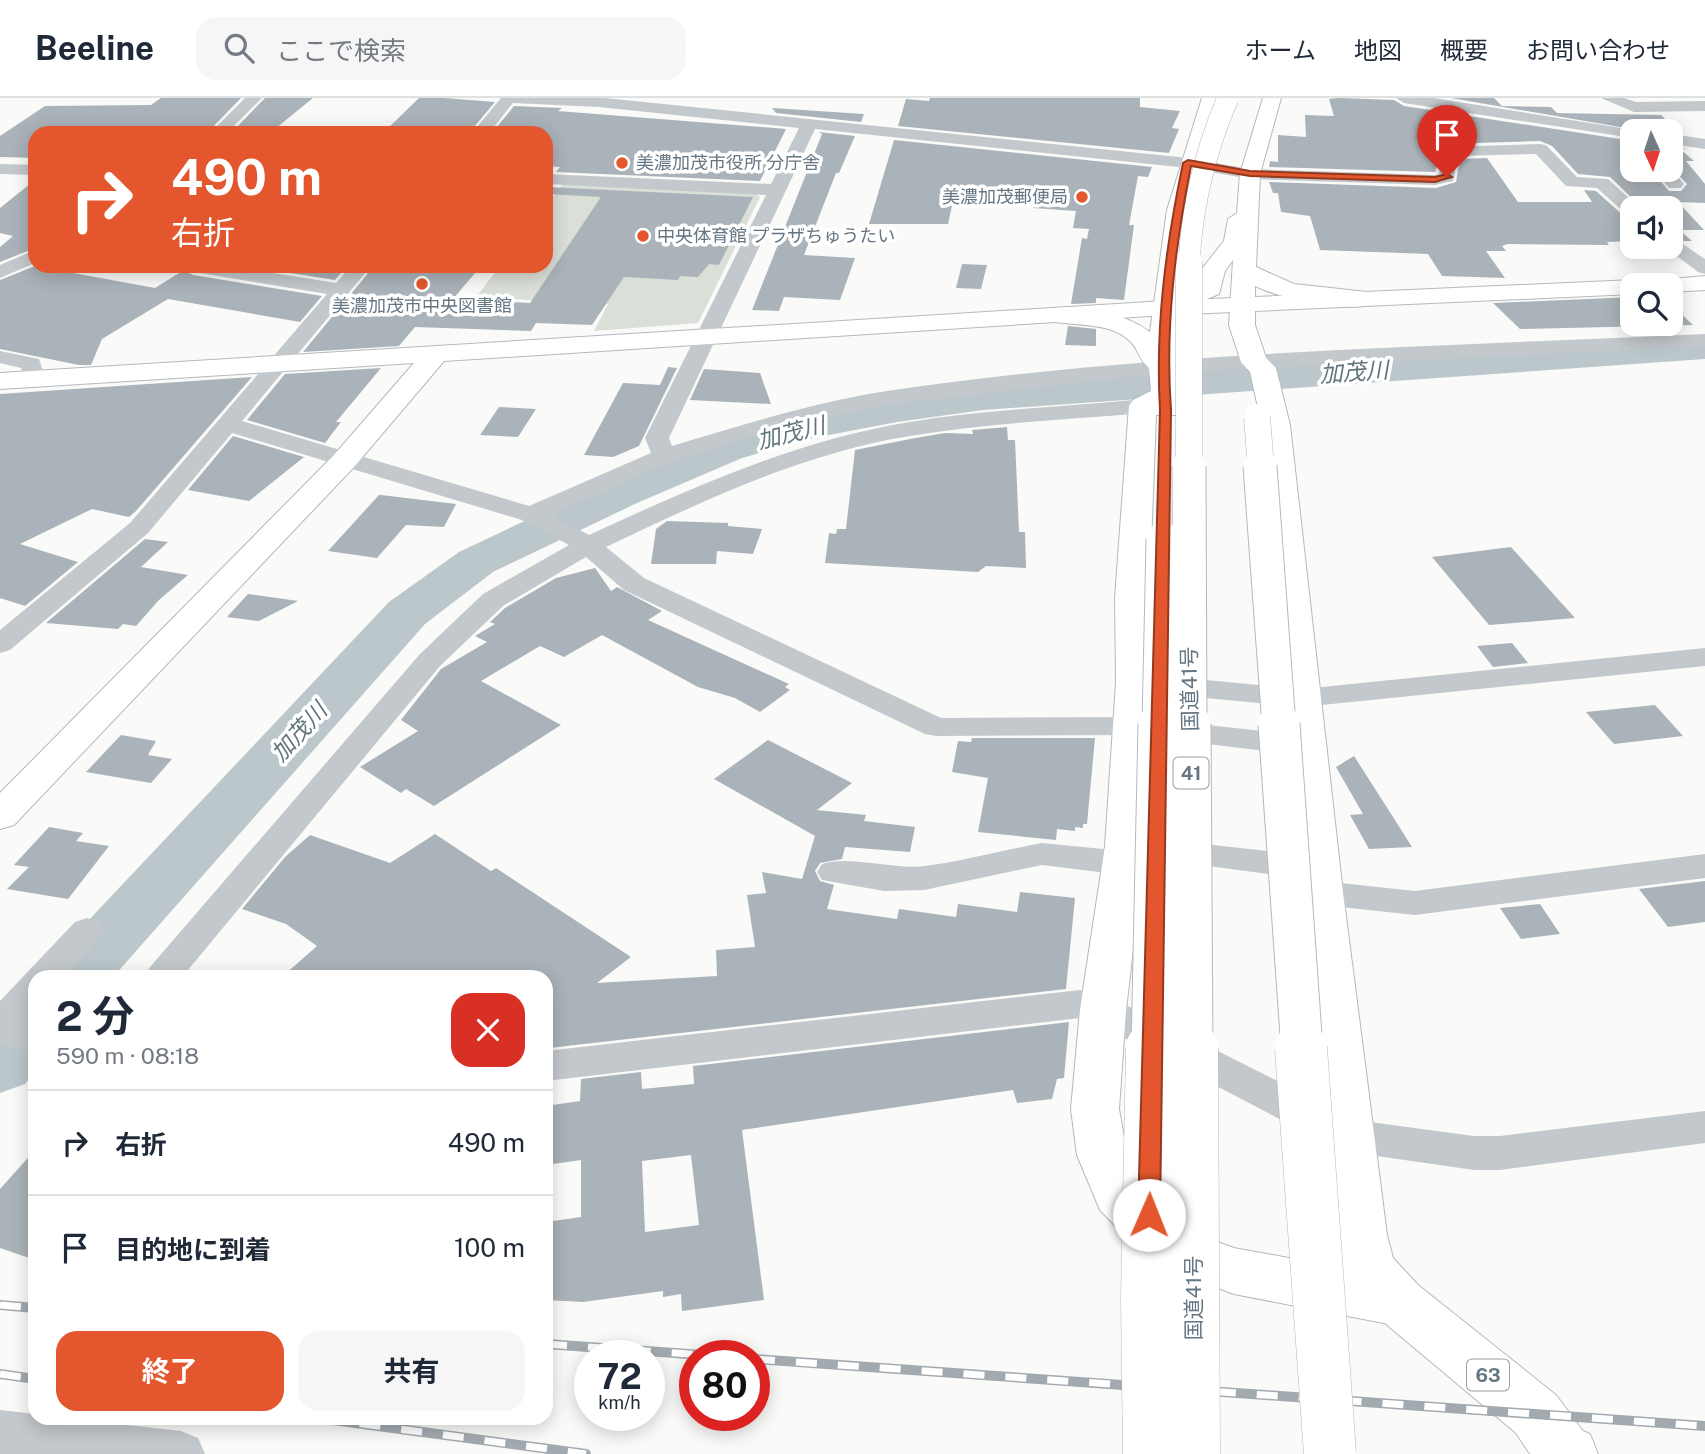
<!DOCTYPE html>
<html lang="ja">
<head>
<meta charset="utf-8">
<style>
	body { margin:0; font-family:"Public Sans","Noto Sans JP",sans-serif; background:#f6f6f7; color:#1f2937; height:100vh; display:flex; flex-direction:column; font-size:26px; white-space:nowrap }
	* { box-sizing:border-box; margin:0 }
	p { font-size:23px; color:#747a83 }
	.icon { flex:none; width:38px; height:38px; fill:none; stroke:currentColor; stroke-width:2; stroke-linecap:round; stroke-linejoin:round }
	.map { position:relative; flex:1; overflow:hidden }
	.panel { position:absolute; left:28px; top:872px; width:525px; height:455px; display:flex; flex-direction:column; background:#fff; border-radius:21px; box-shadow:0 4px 18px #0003 }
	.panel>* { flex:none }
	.top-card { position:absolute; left:28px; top:28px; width:525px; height:147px; border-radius:21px; box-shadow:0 4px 18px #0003; background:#e4572e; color:#fff; overflow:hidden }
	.needle { width:46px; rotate:177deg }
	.controls { position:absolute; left:1620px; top:21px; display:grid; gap:14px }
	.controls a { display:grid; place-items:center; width:63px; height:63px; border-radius:14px; background:#fff; box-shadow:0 4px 18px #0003; font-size:35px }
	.speed { position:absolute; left:574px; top:1242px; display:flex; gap:14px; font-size:35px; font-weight:700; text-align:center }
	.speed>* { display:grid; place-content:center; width:91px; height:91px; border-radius:50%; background:#fff; box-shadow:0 4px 18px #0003; line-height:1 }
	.speed small { font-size:18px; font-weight:400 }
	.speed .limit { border:10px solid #d22; background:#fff; color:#111 }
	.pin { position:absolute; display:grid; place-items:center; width:60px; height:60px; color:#fff; margin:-72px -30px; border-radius:50% 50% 50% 0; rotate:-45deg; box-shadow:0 0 7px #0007 }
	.pin .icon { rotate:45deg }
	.me { position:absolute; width:77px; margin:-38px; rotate:1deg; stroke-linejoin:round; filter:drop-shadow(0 0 5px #0008) }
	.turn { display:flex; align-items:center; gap:24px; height:147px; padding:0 28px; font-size:32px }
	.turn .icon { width:91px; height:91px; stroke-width:2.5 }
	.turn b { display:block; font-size:49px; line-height:60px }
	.round { display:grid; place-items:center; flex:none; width:74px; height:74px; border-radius:21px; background:#f6f6f7 }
	.summary { display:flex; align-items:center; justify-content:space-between; height:119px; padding:0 28px }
	h1 { font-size:42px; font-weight:700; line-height:52px }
	.button { display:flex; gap:14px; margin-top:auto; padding:14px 28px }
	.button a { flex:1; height:80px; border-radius:21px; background:#e4572e; color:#fff; font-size:28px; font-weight:700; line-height:80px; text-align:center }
	.button a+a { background:#f6f6f7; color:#1f2937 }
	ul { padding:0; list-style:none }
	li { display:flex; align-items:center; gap:21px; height:105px; padding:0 28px; border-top:2px solid #e0e1e3 }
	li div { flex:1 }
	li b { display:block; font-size:26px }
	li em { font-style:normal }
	header { display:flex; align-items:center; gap:42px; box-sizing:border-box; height:98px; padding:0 35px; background:#fff; border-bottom:2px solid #e0e1e3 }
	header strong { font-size:33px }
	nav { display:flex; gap:38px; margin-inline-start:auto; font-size:24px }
	.search { width:490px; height:63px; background:#f6f6f7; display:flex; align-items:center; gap:18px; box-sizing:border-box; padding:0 24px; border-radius:21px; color:#747a83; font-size:26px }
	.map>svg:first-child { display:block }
	.green { fill:#dadfd7 }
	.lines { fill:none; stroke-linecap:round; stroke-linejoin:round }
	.river { fill:#bbc7cb; fill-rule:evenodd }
	.building { fill:#aab3b9; fill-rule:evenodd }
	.secondary-casing { stroke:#b3babf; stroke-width:2 }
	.primary-casing { stroke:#b5babe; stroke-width:2 }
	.highway-casing { stroke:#b4b9bd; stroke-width:2 }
	.street { fill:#c3c8cc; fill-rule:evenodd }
	.secondary { fill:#fff; fill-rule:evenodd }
	.primary { fill:#fff; fill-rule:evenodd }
	.highway { fill:#fff; fill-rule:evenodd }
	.rail-casing { stroke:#a2aab0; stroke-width:10 }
	.rail { stroke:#fff; stroke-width:7; stroke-dasharray:21; stroke-linecap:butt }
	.highway-bridge-far4-casing { stroke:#b4b9bd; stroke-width:22; stroke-linecap:butt }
	.highway-bridge-far3-casing { stroke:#b4b9bd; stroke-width:27; stroke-linecap:butt }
	.highway-bridge-far2-casing { stroke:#b4b9bd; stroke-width:35; stroke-linecap:butt }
	.highway-bridge-far1-casing { stroke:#b4b9bd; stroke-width:43; stroke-linecap:butt }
	.highway-bridge-casing { stroke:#b4b9bd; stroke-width:53; stroke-linecap:butt }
	.highway-bridge-far4 { stroke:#fff; stroke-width:21 }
	.highway-bridge-far3 { stroke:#fff; stroke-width:26 }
	.highway-bridge-far2 { stroke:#fff; stroke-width:33 }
	.highway-bridge-far1 { stroke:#fff; stroke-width:41 }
	.highway-bridge { stroke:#fff; stroke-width:52 }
	.route { fill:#e4572e; stroke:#94391e; stroke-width:2 }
	.poi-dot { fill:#e4572e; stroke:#fff; stroke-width:2.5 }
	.labels { text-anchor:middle; stroke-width:7; stroke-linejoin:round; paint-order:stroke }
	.far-poi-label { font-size:18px; fill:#657683; stroke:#fff; text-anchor:start }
	.shield { fill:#fff; stroke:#939fa8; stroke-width:2 }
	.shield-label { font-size:19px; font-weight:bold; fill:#657683 }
	.street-label { font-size:21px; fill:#657683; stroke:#fff }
	.water-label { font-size:23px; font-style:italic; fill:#60757c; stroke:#fff }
</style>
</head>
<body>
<header>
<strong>Beeline</strong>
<div class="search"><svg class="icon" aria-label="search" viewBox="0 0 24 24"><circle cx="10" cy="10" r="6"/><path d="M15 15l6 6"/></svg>ここで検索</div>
<nav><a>ホーム</a><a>地図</a><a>概要</a><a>お問い合わせ</a></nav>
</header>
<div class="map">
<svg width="1705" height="1356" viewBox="0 0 1705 1356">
	<rect width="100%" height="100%" fill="#fafaf8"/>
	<!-- green -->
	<path class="green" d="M564,85L754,95L760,99L698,225L594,233L608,206L476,199L500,168H546V108Z"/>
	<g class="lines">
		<!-- river -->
		<path class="river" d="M1705,237V261L983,312L897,324L808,341L742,360L637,405L493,474L425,526L114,878H43L52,861L389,504L459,454L605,385L712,342L801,317L897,298L983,288Z
			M35,900V974L25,986L0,995V920L11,907Z"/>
	</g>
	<!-- building -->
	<path class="building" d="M161,0H241L207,35H35V60L0,59V38L45,8L151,7Z
		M265,0H313L270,35H231Z
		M419,0H444L495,4L469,35H383Z
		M930,0H1140V9L1180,13L1172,30L1179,31L1169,55L898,28L906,1L929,3Z
		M1339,0L1394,2L1404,8L1633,43V72H1651L1669,93H1681L1687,86L1671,69V49L1688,51H1680L1694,63H1686L1705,86V105L1678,104L1704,132H1679L1692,143H1683L1671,136V110H1642L1610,79L1578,76L1552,48L1540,43L1444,46L1435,74L1269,69L1270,63L1278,64V37L1306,39L1305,17L1334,18L1329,1Z
		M1451,0H1494L1502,8L1551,9L1557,15L1661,17L1679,35L1643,33Z
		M514,8L562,10L558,13L786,31L760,83L556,74L560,69L546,68V35H492Z
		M772,10L864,16L861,24L776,15Z
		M819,34L855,38L839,75H836L804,157L855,160L840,202L784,199L779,213L752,212L822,36Z
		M894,42L1152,69L1148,79L1138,78L1129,127H1134L1124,202L1096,200V205L1071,206L1082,140L1087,141L1089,131L1073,130L1076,113L1033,110L1035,103H1027L1030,95L956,90L948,126H869Z
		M1487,60L1518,104H1592L1584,92L1596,93L1625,119L1633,121V143L1607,144L1609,147L1507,146L1502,148L1506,153H1486L1505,180L1442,178L1428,156L1320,152L1310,118L1281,114L1278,95H1273L1269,84L1436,90L1456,84L1460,61Z
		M35,82V150L0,164V149L13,138L0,135V110Z
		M546,89L753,99L719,167L709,166L698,179L680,178L678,182L624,179L592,227L536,225L531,233L415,229L399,248L303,254L374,168H481L453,201L530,205L601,99L546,96Z
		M962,166L987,167L981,191L956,190Z
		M35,168L155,190L184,172L193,177L322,198L300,224L168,201L102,241L91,267H79L0,251V182Z
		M246,168H347L335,182Z
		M1633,199V226H1671V206L1693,227L1520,231L1493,205Z
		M1068,228L1096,231V248L1065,247Z
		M668,269L677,270L639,348L613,359L584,357L623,285L660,287Z
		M381,270L336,324H341L325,345L247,322L285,276Z
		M704,271L760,275L771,306L690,302Z
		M252,279L136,413L129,419L92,411L20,446L78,464L25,508L0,500V296Z
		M499,309L536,311L518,339L480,337Z
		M1007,329L1008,342H1015L1019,434H1025L1026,470L986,468L978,474L825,465L829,435L836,436L837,431H846L855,352L910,341L945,335L973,336L972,332Z
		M233,338L304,359L249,403L188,392Z
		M379,397H381L456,406L444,429L406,427L377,460L328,453Z
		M667,423L728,425V428L762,431L753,456L717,453L716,466H651L656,431Z
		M145,441L168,444L141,469L188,477L159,502L136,528L123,526L118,531L46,525Z
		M1511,449L1575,520L1489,527L1432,459Z
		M595,470L611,493L617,489L662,513L648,522L789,586L785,589L790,592L760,614L735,600L698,589L602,537L564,559L540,548L481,583L561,627L434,708L406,691L401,695L360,669L418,633L401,622L441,571L487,544L475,538L495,526L490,524L505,510L556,480Z
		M248,496L298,503L259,523L227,519Z
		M1512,545L1528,565L1493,569L1477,548Z
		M1655,607L1683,638L1614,646L1586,614Z
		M121,637L156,643L148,657L172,661L151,685L86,674Z
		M972,640H1095L1087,726H1083V730L1075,729V733L1057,731L1056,742L978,734L988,680L952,674L958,643L971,644Z
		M768,642L852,685L817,712L866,717L864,723L915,729L910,754L845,749L842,761L820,765L815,773L820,783L834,787L827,811L897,821L899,811L956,819L958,806L1017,814L1020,794L1075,800L1066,891L549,950V943L546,944V878H283L317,848L286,826L242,811L285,759L310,737L390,765L435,736L491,773L496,770L631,859L597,885L717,878L716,852L755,849L747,797L766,795L762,774L802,781L815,738L714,681Z
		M1354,658L1393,719L1412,749L1369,751L1350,717L1363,716L1336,669Z
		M49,729L83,735L76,743L109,748L68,801L7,791L29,769L14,767Z
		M1705,783V824L1668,829L1639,791Z
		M1540,806L1560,836L1521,841L1500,810Z
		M1069,924L1064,980L1057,981L1052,1001L1017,1005L1013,992L742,1032L764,1202L682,1213L681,1196L663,1199V1193L583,1204L546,1202V1124L581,1119V1062L546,1067V1008L580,1003L581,981L641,974L642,991L694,986L693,968ZM691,1057L699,1127L645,1134L642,1063Z
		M35,1052V1162L0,1150V1091Z"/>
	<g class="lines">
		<!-- secondary casing -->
		<g class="secondary-casing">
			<path id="secondary" d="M1705,178V192L1671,194V187H1657L1660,182Z
				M1633,182L1644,187H1633V196L1165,217L444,263L354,369L14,727L0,731V695L334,357L414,265L0,291V275L1165,203Z"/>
		</g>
		<!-- primary casing -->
		<g class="primary-casing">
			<path id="primary" d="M1399,1180L1418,1187L1556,1297L1583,1333L1590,1336L1598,1356H1530L1516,1335L1380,1221L1372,1204L1380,1187Z"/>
		</g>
		<!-- highway casing -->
		<g class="highway-casing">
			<path id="highway" d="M1202,0H1220C1197,64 1184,128 1177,196L1199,187L1201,172L1224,143L1228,121L1237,115L1240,76L1263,0H1281L1260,76L1256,169L1294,186L1367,194L1376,196L1379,201L1376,206C1343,214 1285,202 1255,188V227L1266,260L1276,270L1290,327L1343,795L1387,1137L1393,1160L1418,1187L1426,1204L1418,1221L1399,1228L1234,1196L1151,1165L1100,1112L1077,1057L1071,1011L1080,912L1105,748L1116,584L1115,500L1129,308L1133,302L1151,293L1149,270C1138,260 1138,251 1131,244C1110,222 1071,229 1045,222L1041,217L1045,212C1076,204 1124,215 1150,234L1167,112ZM1233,162L1229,227L1241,264L1250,274L1262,327L1301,795L1335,1137L1343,1170L1234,1150L1187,1133L1138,1084L1127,1057L1119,1011L1126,912L1145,748L1152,584L1149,500L1156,317H1176L1180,311L1176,275V214L1219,196L1225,173Z"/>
		</g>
		<!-- street -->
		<path class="street" d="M245,0H262L227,35H210Z
			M501,0H605L1188,60L1250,71L1435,77L1439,76L1444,49L1540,46L1546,47L1577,79L1608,81L1640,110H1633V118L1627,117L1597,90L1566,88L1536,56L1458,58L1453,83L1435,87L1250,81L1188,70L815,31L669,340L672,348C743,327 814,304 887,293C1157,253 1432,249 1705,236V248L1163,275L886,307L794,326L672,363L551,417L589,437C691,390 797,342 910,324C986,311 1066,309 1143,301L1151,303L1154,308L1143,315C1066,322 986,325 910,338C803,355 703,403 606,449L644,480L941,620L1132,619L1300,637L1311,640L1315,647L1311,654L1300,657L1132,637L936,638L925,636L624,492L586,459L503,508L440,568L183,878H145L150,869L420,556L483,496L569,447L522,422L232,335L148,435L10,552L0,555V532L130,425L327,196L193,174L183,168H229L336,185L351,168H371L242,323L529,408L651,355L645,340L766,97L546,86V76L771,86L799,30L599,9L513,5L489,35H472Z
			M1396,0H1434L1640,33H1633V40L1404,5Z
			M1601,0H1624L1636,4L1705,3V13L1634,14Z
			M1671,36L1705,41V51L1671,46Z
			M0,66L35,67V77L0,76Z
			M1671,71L1684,86L1681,90H1669L1654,72Z
			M1671,138L1705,161V176L1698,174L1665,149H1671Z
			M35,152V165L0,180V167Z
			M0,253L39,261L45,280L42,285H26L21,270L0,265Z
			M1705,550V568L1302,609L1163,596L1153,593L1148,587L1153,581L1163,578L1302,591Z
			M1168,742L1312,758L1324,762L1329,770L1324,778L1312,782L1156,761L1151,753L1156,745Z
			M1042,745L1123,753L1135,757L1140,765L1135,773L1123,777L1042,767L924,792L884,793L822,782L817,774L822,766C851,757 892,772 925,768C964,763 1003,752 1042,745Z
			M1705,756V780L1415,817L1322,807L1310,803L1305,795L1310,787L1322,783L1415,793Z
			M87,820L99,824L105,833L66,878H35V913L25,924L35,926V956L0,946V903L75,824Z
			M1080,892L1116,902L1355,1022L1474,1038H1500L1705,1013V1045L1500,1072H1474L1349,1054L1335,1050L1092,923L1080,920L546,983V953Z
			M0,1312L35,1316V1320H63L181,1333L198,1340L205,1356H0Z"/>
		<!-- secondary -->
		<use href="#secondary" class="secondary"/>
		<!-- primary -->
		<use href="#primary" class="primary"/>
		<!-- highway -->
		<use href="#highway" class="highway"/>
		<!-- rail casing -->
		<g class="rail-casing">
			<path id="rail" d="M0,1207L35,1210
				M546,1246L717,1258
				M754,1261L1705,1328
				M0,1276L35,1281
				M318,1320L586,1356"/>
		</g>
		<!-- rail -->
		<use href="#rail" class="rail"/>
		<!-- highway-bridge-far4 casing -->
		<g class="highway-bridge-far4-casing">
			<path id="highway-bridge-far4" d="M1189,165C1192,107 1205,53 1228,0"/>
		</g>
		<!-- highway-bridge-far3 casing -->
		<g class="highway-bridge-far3-casing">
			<path id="highway-bridge-far3" d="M1189,163V370
				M1257,319L1261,370"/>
		</g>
		<!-- highway-bridge-far2 casing -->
		<g class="highway-bridge-far2-casing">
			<path id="highway-bridge-far2" d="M1189,368L1190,628
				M1260,368L1279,628
				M1159,628L1163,441"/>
		</g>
		<!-- highway-bridge-far1 casing -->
		<g class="highway-bridge-far1-casing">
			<path id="highway-bridge-far1" d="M1190,626L1192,951
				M1279,626L1302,951
				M1152,951L1159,626"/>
		</g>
		<!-- highway-bridge casing -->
		<g class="highway-bridge-casing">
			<path id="highway-bridge" d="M1192,950L1194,1356
				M1301,950L1330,1356
				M1149,1356L1147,1201L1152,950"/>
		</g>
		<!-- highway-bridge-far4 -->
		<use href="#highway-bridge-far4" class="highway-bridge-far4"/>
		<!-- highway-bridge-far3 -->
		<use href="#highway-bridge-far3" class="highway-bridge-far3"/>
		<!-- highway-bridge-far2 -->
		<use href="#highway-bridge-far2" class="highway-bridge-far2"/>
		<!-- highway-bridge-far1 -->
		<use href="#highway-bridge-far1" class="highway-bridge-far1"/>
		<!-- highway-bridge -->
		<use href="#highway-bridge" class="highway-bridge"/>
	</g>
	<!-- route -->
	<path class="route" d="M1188,62L1250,73L1435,79L1447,76L1452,79L1435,84L1250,78L1191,68C1175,149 1165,229 1171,312L1160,1117L1157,1124L1149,1126L1142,1124L1138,1117L1160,312C1155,228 1166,147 1183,65Z"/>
	<!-- markers -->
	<g class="poi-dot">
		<circle cx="622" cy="65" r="7"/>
		<circle cx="1082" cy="99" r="7"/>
		<circle cx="643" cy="138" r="7"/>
		<circle cx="422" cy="186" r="7"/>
	</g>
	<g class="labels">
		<!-- far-poi labels -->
		<g class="far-poi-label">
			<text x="636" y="71">美濃加茂市役所 分庁舎</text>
			<text x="1068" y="105" text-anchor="end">美濃加茂郵便局</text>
			<text x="657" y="144">中央体育館 プラザちゅうたい</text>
			<text x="422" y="214" text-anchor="middle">美濃加茂市中央図書館</text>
		</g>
		<!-- shield labels -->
		<g class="shield">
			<rect x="1173.5" y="659.5" width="35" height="31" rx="5"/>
			<rect x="1467" y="1261.5" width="42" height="31" rx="5"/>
		</g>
		<g class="shield-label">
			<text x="1191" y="682">41</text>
			<text x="1488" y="1284">63</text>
		</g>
		<!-- street labels -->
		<g class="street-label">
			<text transform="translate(1190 591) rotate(-91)" y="7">国道41号</text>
			<text transform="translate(1194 1200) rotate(-90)" y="7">国道41号</text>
		</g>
		<!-- water labels -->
		<g class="water-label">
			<text transform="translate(1354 274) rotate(-4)" y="8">加茂川</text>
			<text transform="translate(791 335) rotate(-14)" y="8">加茂川</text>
			<text transform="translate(299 634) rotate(-48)" y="8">加茂川</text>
		</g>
	</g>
</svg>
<div class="controls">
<a><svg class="needle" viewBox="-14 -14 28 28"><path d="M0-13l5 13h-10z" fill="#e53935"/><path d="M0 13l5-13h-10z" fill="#747a83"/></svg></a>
<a><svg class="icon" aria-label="sound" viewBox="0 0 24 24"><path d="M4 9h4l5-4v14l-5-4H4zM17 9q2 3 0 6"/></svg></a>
<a><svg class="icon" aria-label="search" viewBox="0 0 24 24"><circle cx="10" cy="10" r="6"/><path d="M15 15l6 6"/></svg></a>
</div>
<div class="speed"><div>72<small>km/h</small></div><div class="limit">80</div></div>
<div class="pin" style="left:1447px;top:79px;background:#d93025"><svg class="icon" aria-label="arrive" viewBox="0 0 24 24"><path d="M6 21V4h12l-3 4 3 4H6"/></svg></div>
<svg class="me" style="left:1149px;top:1117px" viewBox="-20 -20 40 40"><circle r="19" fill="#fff"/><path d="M0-13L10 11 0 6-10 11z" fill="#e4572e"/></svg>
<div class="top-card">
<div class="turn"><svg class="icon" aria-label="right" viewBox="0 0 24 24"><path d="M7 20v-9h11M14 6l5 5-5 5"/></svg><div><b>490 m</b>右折</div></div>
</div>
<section class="panel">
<div class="summary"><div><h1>2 分</h1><p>590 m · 08:18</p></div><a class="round" style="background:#d93025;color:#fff"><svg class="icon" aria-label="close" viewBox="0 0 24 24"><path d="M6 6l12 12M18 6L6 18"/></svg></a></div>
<ul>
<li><svg class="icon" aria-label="right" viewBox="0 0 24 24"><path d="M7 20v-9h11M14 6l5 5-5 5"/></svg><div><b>右折</b></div><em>490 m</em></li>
<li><svg class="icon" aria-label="arrive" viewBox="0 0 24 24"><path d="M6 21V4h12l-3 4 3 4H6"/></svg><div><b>目的地に到着</b></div><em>100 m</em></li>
</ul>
<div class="button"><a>終了</a><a>共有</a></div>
</section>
</div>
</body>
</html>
